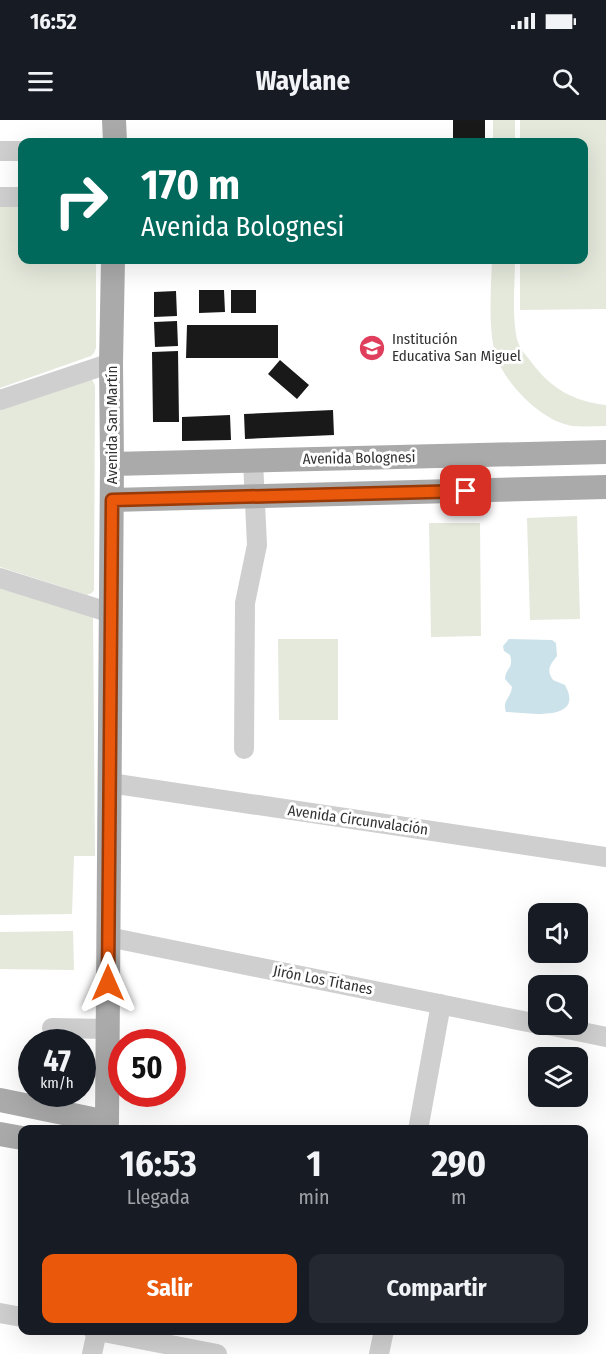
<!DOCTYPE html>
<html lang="es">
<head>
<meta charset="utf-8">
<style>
	body { margin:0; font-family:"Fira Sans Condensed",sans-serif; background:#242831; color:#f1f3f6; height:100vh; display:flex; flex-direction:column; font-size:22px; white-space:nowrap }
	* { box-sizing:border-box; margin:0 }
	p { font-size:20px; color:#9ea1a6 }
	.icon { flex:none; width:33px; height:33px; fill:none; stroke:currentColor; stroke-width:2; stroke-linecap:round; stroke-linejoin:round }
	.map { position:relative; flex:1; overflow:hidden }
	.drawer { position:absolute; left:18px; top:1005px; width:570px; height:210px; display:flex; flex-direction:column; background:#171b24; border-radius:12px; box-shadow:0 6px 24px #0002 }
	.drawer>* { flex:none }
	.top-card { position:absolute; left:18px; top:18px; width:570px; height:126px; border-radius:12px; box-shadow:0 6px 24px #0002; background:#00695c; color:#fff; overflow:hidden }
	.controls { position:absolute; left:528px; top:783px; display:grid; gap:12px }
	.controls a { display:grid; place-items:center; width:60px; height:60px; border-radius:12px; background:#171b24; box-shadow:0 6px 24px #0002; font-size:30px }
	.speed { position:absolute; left:18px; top:909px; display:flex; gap:12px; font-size:30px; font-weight:700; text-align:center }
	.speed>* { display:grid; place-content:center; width:78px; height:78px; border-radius:50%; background:#171b24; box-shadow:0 6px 24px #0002; line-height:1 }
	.speed small { font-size:15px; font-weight:400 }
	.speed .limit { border:9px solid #d22; background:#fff; color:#111 }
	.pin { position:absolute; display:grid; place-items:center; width:51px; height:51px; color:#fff; margin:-26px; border-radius:12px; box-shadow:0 3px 9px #0006 }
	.me { position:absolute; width:66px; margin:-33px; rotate:0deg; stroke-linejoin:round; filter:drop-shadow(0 0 4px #0008) }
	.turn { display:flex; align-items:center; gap:21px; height:126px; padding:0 24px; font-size:27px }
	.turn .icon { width:78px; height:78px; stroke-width:2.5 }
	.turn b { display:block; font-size:42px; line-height:51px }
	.eta { display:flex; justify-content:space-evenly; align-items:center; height:102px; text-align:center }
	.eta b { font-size:36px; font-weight:700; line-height:42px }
	.cta { display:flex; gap:12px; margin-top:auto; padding:12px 24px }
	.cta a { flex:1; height:69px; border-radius:12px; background:#ea580c; color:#fff; font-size:24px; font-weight:700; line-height:69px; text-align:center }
	.cta a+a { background:#242831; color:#f1f3f6 }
	.status { display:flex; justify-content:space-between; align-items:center; height:42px; padding:0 30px; background:#171b24; direction:ltr }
	.status svg { height:16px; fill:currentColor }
	header { display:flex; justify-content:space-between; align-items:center; height:78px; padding:0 24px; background:#171b24; font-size:27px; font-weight:700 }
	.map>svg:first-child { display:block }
	.green { fill:#e4e9dc }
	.water { fill:#cce2ea }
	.building { fill:#191919 }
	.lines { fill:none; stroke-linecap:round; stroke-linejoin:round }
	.minor { stroke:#cfcfcf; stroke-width:20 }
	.major { stroke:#aaa; stroke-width:24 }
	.route-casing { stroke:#983908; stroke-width:15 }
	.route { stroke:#ea580c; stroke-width:10 }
	.labels { text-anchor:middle; stroke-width:6; stroke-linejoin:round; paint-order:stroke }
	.poi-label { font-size:15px; fill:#323232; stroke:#fff; text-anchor:start }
	.street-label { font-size:15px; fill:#323232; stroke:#fff }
</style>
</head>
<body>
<div class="status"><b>16:52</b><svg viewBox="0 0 49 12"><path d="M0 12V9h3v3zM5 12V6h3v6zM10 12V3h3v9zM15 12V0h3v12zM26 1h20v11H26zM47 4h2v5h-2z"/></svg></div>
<header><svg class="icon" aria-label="menu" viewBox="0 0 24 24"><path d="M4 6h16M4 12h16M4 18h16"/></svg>Waylane<svg class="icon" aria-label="search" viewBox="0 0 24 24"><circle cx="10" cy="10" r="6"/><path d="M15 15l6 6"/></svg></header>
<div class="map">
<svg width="606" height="1234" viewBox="0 0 606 1234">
	<rect width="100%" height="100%" fill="#fff"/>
	<!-- green -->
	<path class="green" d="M493,0H515V22H493Z
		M520,0H606V189L520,190V140H584V22H520Z
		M22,86V140H96V228L94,233L91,236L0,268V87Z
		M492,140H515C515,164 512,190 516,214C517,224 523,232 529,239C549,267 571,281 606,285V306C595,306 584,307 573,306C542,302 503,262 495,233C488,206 491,168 492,140Z
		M90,257L94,263L95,266L94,470L92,473L87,475L0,447V287Z
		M577,396L580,499L530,500L527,398Z
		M429,403H480L481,516L431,517Z
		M0,464L93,496L95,736H74L72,794L0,795Z
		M278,519H338V600H279Z
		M73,811L74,850L0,849V812Z"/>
	<!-- water -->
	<path class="water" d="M509,519L552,520L556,523L557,536C550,545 546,550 553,560L565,565C586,603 526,593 506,592C502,580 511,578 512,567L505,559C506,547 514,549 510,535L504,531L503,526Z"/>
	<!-- building -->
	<path class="building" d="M453,0H485V22H453Z
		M199,170H224L225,192L199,193Z
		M231,170H256V193H231Z
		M176,171L177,196L154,197V172Z
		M177,201L178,226L155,227L154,202Z
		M187,205H278V238H186Z
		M178,231L179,302H153L152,232Z
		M280,240L309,265L297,279L268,254Z
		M333,290L334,315L245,319L244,294Z
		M230,295L231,320L182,321V297Z"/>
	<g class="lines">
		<!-- minor -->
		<path class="minor" d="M0,31H22
			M0,77H22
			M0,280L111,243
			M0,458L111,493
			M244,629L245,483L257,425L253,341
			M110,663L606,737
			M108,817L538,904
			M543,904L606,917
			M52,908L108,909
			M418,1010L441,884
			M0,1193L22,1197
			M93,1210L217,1234
			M92,1234L97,1211
			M379,1234L384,1210"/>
		<!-- major -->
		<path class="major" d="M114,0L115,22
			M112,344L606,332
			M112,380L606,367
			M0,980L107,1002
			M105,1010L107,1002L112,344L111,243L113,140
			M0,1014L22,1018"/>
	</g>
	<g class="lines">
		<!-- route casing -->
		<g class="route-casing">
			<path id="route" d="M108,863L112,380L466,371"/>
		</g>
		<!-- route -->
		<use href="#route" class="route"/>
	</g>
	<!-- icons -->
	<defs>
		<g id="school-disc" transform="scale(1.35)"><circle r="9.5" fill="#df3f5c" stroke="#fff"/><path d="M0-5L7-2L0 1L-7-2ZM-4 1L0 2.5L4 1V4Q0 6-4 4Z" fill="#fff"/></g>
	</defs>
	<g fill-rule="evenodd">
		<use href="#school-disc" x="372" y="228"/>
	</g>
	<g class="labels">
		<!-- poi labels -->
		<g class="poi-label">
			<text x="392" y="224">Institución<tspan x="392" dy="17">Educativa San Miguel</tspan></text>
		</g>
		<!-- street labels -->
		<g class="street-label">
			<text transform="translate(112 305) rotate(-90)" y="5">Avenida San Martín</text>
			<text transform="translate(359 338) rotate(-1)" y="5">Avenida Bolognesi</text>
			<text transform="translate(358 700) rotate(8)" y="5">Avenida Circunvalación</text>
			<text transform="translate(323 860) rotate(11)" y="5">Jirón Los Titanes</text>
		</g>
	</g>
</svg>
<div class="controls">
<a><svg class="icon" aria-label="sound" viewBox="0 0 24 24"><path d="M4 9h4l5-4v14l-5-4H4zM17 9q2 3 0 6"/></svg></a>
<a><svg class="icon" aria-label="search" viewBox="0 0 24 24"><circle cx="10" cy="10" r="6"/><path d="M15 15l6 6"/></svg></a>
<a><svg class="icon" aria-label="layers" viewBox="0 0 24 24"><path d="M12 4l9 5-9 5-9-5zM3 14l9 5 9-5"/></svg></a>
</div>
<div class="speed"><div>47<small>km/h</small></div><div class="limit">50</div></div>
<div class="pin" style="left:466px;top:371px;background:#d93025"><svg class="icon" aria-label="arrive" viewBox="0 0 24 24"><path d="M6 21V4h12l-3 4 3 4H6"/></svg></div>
<svg class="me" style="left:108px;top:863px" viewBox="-20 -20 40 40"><path d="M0-17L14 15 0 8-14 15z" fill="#ea580c" stroke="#fff" stroke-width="4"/></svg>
<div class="top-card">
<div class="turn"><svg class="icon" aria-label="right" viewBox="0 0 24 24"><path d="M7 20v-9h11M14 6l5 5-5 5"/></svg><div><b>170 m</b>Avenida Bolognesi</div></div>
</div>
<section class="drawer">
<div class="eta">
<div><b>16:53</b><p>Llegada</p></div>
<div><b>1</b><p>min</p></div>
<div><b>290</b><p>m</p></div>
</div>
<div class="cta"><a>Salir</a><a>Compartir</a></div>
</section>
</div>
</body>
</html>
